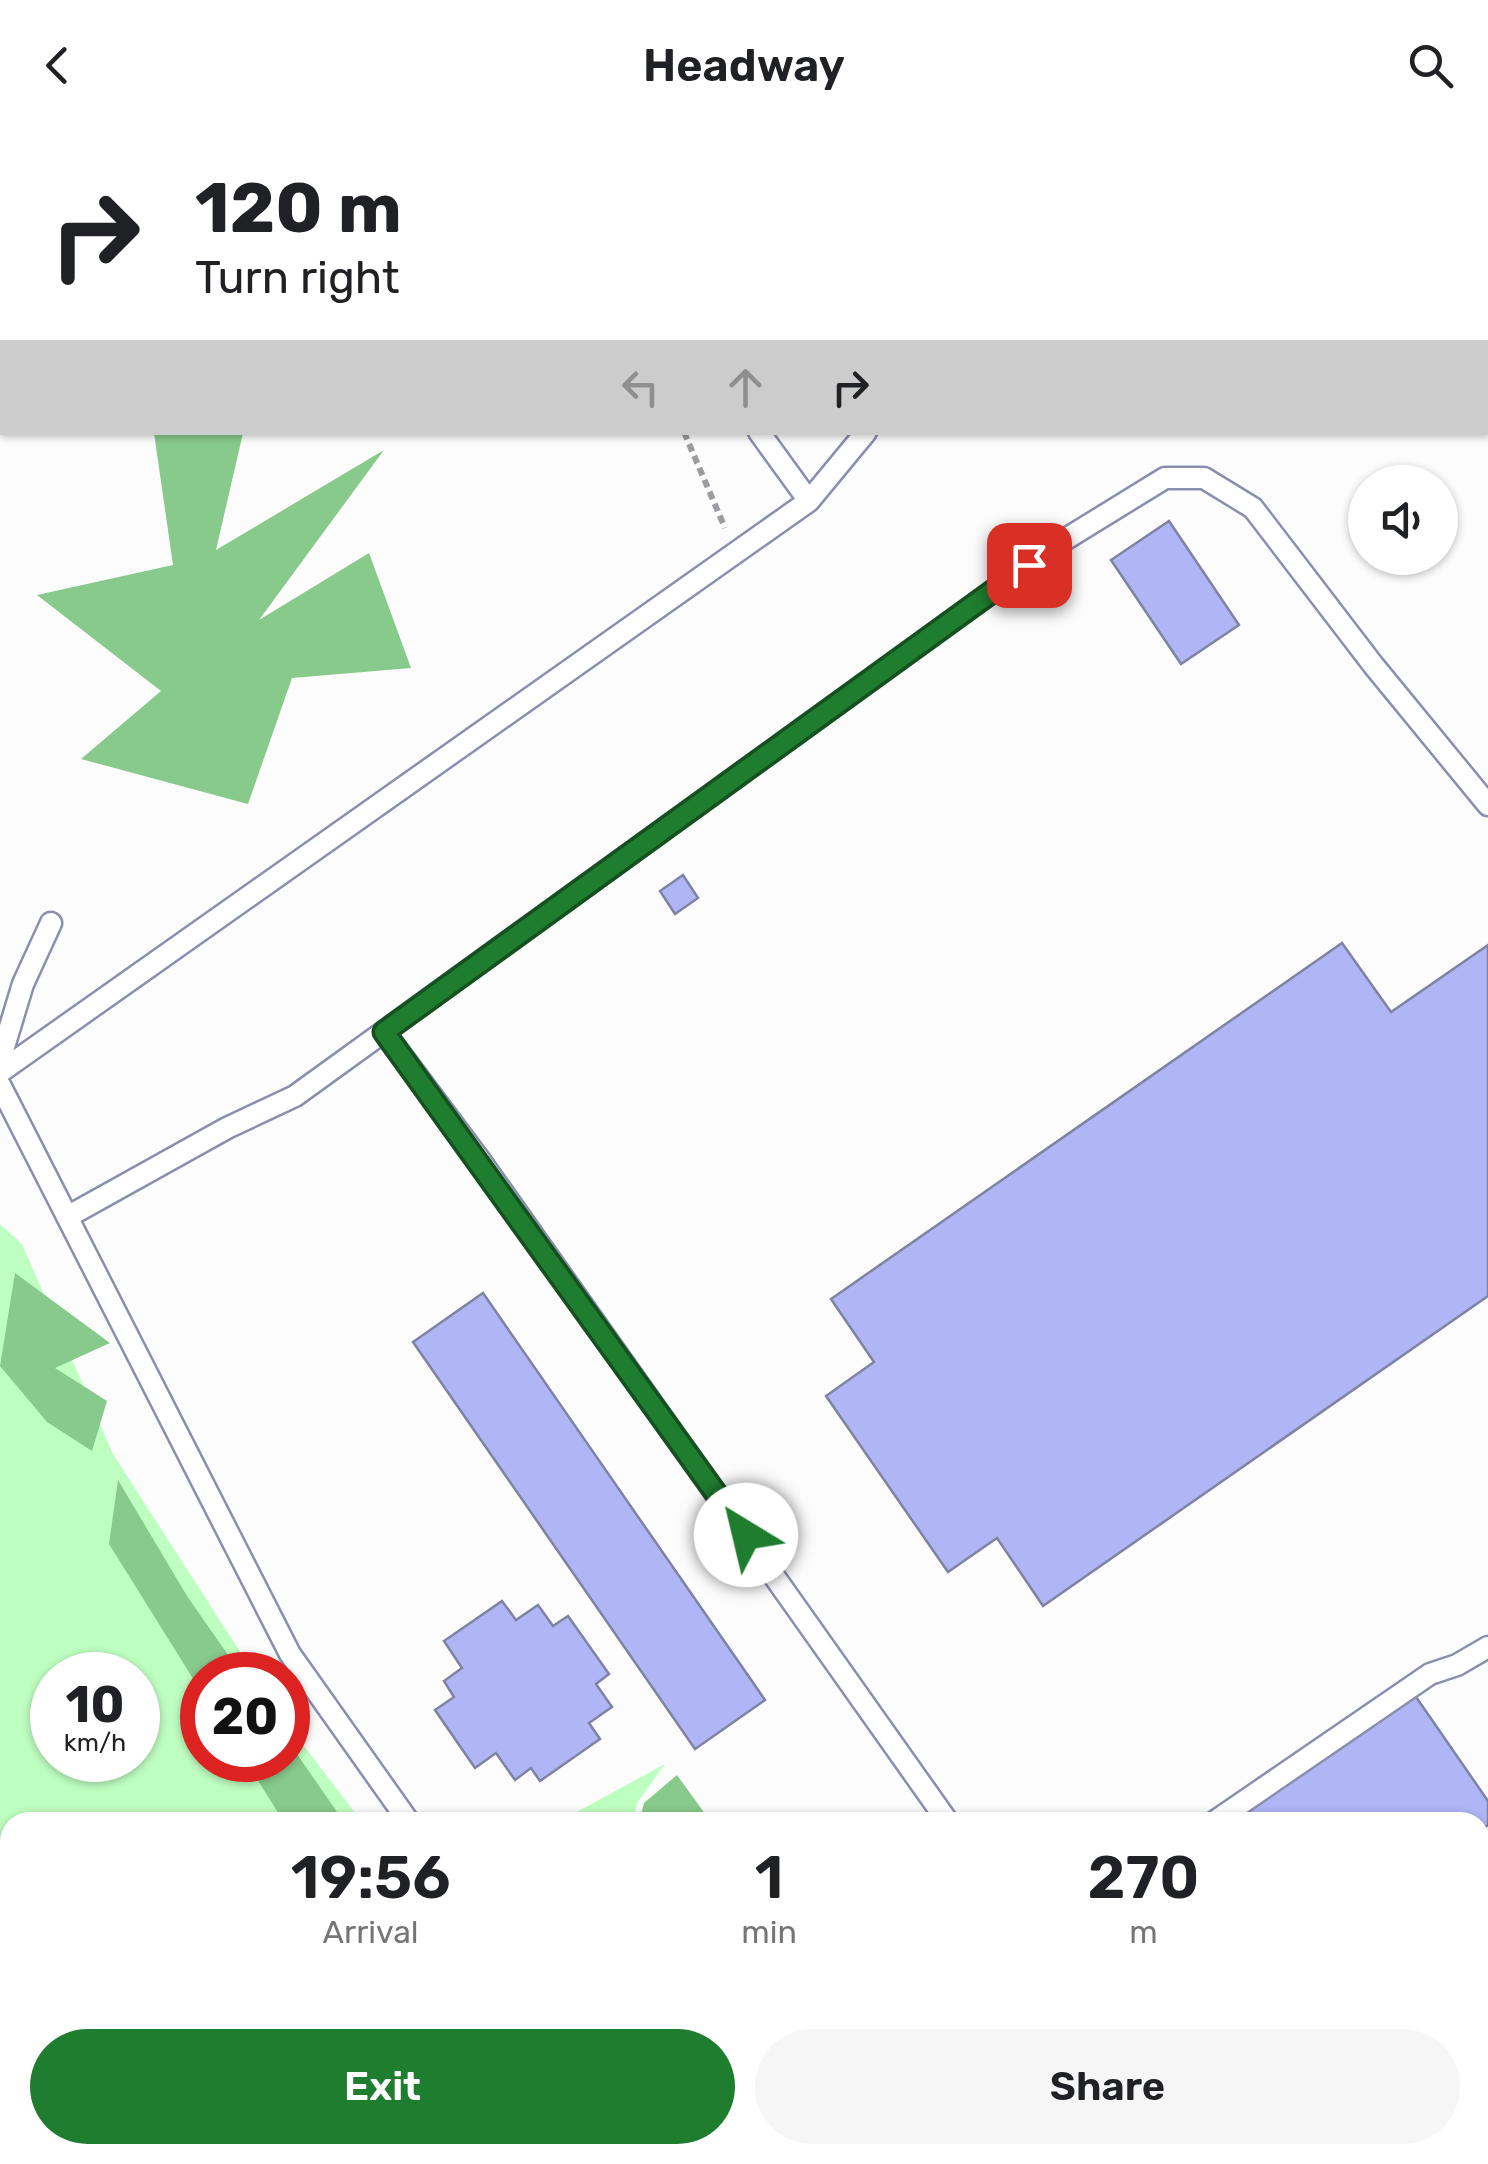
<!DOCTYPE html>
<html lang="en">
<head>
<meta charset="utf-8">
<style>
	body { margin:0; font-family:Rubik,sans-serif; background:#f6f6f6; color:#202124; height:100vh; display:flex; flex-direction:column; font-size:38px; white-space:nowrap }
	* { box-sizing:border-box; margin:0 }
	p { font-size:32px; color:#757577 }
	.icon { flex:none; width:55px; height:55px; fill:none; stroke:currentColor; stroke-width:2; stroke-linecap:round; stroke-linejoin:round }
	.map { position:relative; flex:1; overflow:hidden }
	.side { position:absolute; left:0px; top:1682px; width:1490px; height:352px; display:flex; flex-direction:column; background:#fff; border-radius:30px 30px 0 0; box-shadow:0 2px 8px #0004 }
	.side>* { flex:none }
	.top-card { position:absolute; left:0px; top:0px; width:1490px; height:305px; box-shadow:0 2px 8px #0004; background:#fff; color:#202124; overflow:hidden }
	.tools { position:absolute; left:1348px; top:335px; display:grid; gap:20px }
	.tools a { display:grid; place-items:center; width:110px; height:110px; border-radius:50%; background:#fff; box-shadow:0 2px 8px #0004; font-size:50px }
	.speed { position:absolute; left:30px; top:1522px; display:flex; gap:20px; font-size:50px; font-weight:700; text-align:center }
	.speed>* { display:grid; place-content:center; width:130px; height:130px; border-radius:50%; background:#fff; box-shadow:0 2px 8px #0004; line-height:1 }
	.speed small { font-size:25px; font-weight:400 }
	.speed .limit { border:15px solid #d22; background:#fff; color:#111 }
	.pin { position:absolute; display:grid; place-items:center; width:85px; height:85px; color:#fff; margin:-42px; border-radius:20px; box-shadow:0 5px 15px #0006 }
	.me { position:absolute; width:110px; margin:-55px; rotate:324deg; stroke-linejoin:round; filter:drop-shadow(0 0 8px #0008) }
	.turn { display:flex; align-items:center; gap:35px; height:210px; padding:0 30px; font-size:45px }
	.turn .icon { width:130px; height:130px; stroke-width:2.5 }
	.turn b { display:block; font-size:70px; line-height:85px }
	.lanes { display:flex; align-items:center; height:95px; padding:0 30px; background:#0003; justify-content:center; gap:50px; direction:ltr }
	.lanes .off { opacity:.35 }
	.eta { display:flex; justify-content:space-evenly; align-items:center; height:170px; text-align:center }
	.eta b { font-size:60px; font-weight:600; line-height:70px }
	.cta { display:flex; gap:20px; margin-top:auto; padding:20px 30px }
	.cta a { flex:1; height:115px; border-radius:60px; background:#1f7d2f; color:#fff; font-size:40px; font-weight:600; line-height:115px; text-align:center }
	.cta a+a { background:#f6f6f6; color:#202124 }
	header { display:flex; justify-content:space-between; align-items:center; height:130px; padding:0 30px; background:#fff; font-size:45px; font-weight:600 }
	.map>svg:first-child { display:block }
	.green { fill:#bffec1; fill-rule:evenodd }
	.forest { fill:#88ca8b }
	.building { fill:#b0b6f5; stroke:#7f83a2; stroke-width:2.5 }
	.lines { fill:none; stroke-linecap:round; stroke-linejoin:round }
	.lane-casing { stroke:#8b8faf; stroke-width:25 }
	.path { stroke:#9b9ba0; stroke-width:6; stroke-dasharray:8 5; stroke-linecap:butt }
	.lane { stroke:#fff; stroke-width:20 }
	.route-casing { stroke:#14511f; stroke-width:25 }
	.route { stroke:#1f7d2f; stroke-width:18 }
</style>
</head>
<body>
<header><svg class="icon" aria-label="back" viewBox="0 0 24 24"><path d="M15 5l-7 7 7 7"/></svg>Headway<svg class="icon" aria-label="search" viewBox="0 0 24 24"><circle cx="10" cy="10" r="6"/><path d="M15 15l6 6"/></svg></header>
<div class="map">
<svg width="1488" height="2034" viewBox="0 0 1488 2034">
	<rect width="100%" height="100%" fill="#fcfcfc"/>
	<!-- green -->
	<path class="green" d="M0,1094L22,1114L113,1324L255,1545H202V1630H288V1595L362,1692H10V2025H664V2034H0ZM52,1545H138V1630H52Z
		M665,1634L637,1673L633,1692H558Z"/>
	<!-- forest -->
	<path class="forest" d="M154,303H243L216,420L384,320L259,490L369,423L411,538L292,548L248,674L81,629L161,561L37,465L173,435Z
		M15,1143L110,1213L55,1238L107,1271L92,1321L47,1292L0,1236Z
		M118,1350L187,1466L242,1545H202V1563L109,1414Z
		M288,1611L344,1692H284L245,1630H288Z
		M677,1645L711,1692H639L644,1673Z
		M674,2025H949L956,2034H674Z"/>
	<!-- building -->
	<path class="building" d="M732,0H846L847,2H733Z
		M1169,391L1239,495L1181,534L1111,430Z
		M683,745L698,768L675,784L660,761Z
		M1342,813L1391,882L1488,815V1166L1043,1476L997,1408L948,1442L826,1266L874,1232L831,1169Z
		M483,1163L765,1570L695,1619L413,1212Z
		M502,1471L516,1490L538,1475L553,1496L568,1486L609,1544L596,1554L612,1577L589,1593L600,1609L540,1651L531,1638L515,1650L496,1623L475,1638L435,1580L454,1567L444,1551L462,1538L444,1511Z
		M1414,1564L1488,1671V1695L1480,1700V1692H1228Z"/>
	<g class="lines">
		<!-- lane casing -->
		<g class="lane-casing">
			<path id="lane" d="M537,0L538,2
				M1258,2L1262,0
				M759,302L809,371
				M384,902L479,1029L948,1692
				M0,930L23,854L51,793
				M0,942L809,371L866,302
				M0,955L290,1524L409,1692
				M67,1087L227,998L295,966L1061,412L1165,348H1204L1253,378L1374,536L1488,675
				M1214,1692L1430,1544L1457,1535L1488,1517"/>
		</g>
		<!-- path -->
		<path class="path" d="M81,2L82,0
			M0,126L2,122
			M684,302L725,398"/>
		<!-- lane -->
		<use href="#lane" class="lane"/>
	</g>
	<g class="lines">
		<!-- route casing -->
		<g class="route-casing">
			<path id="route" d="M746,1405L384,902L1029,435"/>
		</g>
		<!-- route -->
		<use href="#route" class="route"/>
	</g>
</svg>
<div class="tools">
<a><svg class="icon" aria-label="sound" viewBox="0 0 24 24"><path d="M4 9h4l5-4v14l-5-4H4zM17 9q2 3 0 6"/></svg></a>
</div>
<div class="speed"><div>10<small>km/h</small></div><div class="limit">20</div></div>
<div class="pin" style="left:1029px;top:435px;background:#d93025"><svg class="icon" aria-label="arrive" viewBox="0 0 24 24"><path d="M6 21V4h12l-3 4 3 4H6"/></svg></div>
<svg class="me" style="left:746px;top:1405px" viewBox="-20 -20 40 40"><circle r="19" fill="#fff"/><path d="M0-13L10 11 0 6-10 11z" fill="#1f7d2f"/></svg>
<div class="top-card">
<div class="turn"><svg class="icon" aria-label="right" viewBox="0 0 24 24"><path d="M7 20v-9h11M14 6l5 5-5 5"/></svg><div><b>120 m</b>Turn right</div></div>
<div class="lanes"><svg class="icon off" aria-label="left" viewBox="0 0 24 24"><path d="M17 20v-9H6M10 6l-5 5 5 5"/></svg><svg class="icon off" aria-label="ahead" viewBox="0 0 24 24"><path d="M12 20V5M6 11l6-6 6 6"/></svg><svg class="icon" aria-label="right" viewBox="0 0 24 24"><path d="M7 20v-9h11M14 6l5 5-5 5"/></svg></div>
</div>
<section class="side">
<div class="eta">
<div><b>19:56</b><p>Arrival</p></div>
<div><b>1</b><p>min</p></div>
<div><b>270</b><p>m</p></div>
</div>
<div class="cta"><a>Exit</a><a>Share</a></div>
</section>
</div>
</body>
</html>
